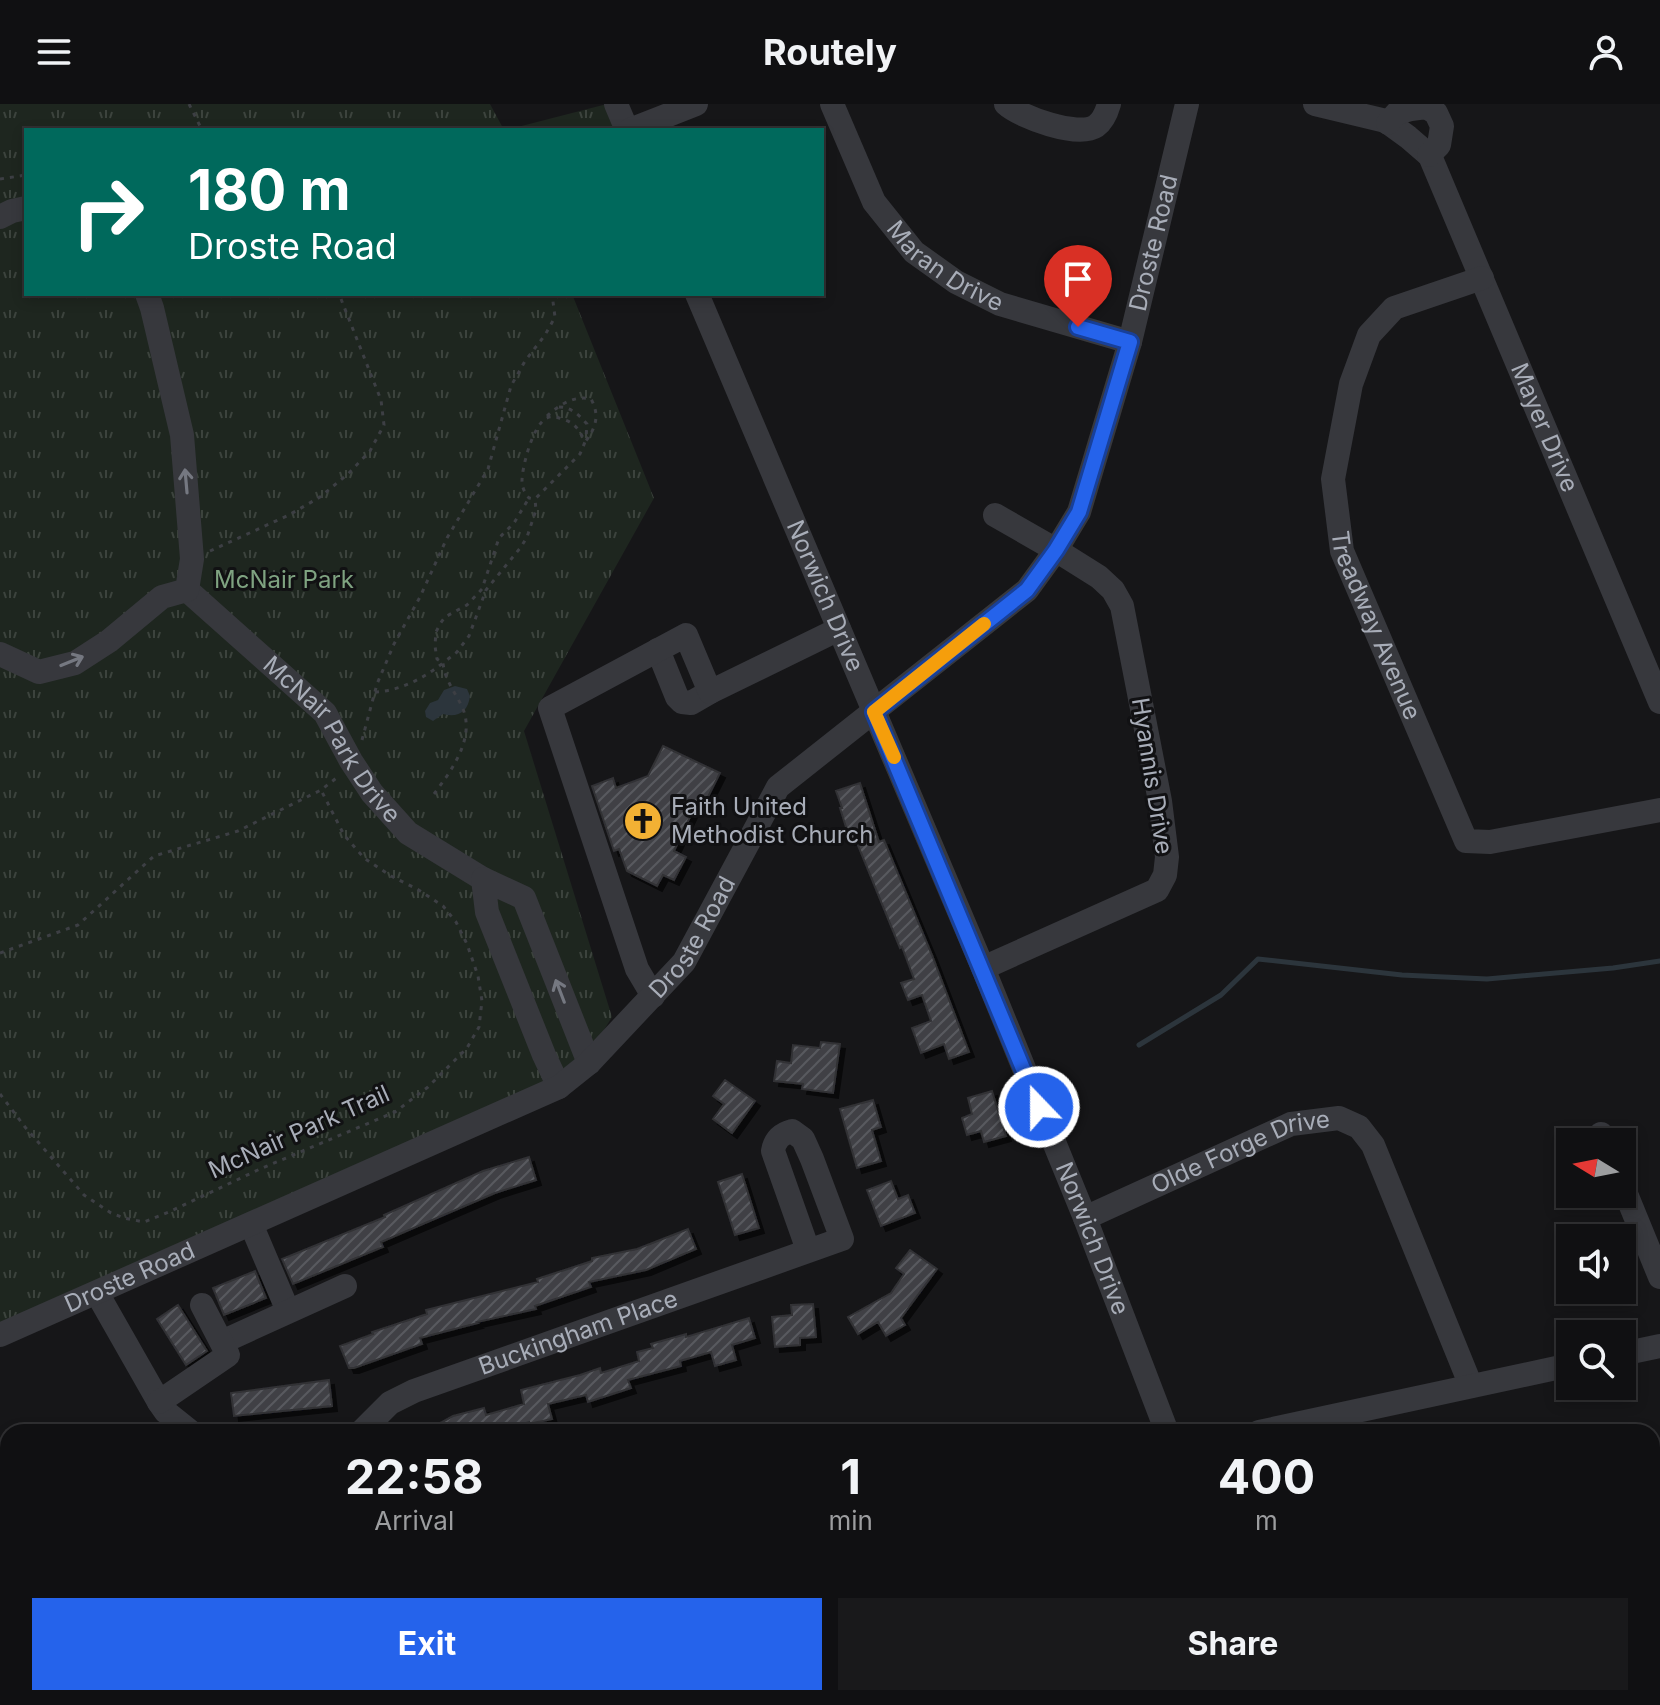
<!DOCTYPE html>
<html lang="en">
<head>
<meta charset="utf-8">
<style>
	body { margin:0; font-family:Inter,sans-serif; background:#19191b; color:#f1f3f6; height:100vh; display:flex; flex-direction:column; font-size:30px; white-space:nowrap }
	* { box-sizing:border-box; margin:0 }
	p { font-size:26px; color:#9c9d9f }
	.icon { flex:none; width:44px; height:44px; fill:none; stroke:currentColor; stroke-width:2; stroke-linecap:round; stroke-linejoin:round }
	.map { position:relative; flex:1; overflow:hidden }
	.drawer { position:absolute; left:0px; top:1320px; width:1660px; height:282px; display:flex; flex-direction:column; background:#101012; border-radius:24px 24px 0 0; box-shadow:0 4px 12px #0003,0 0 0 2px #303032 }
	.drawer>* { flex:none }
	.banner { position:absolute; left:24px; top:24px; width:800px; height:168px; border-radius:0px; box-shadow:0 4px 12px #0003,0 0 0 2px #303032; background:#00695c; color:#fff; overflow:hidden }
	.needle { width:52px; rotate:280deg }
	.fabs { position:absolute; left:1556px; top:1024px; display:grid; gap:16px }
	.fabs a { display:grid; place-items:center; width:80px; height:80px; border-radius:0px; background:#101012; box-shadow:0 4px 12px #0003,0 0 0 2px #303032; font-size:40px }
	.pin { position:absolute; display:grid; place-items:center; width:68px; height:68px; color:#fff; margin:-82px -34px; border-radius:50% 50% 50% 0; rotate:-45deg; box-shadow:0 0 8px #0007 }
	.pin .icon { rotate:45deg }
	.me { position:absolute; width:88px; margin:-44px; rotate:338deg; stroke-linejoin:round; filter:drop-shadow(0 0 6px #0008) }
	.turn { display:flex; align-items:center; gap:28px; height:168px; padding:0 32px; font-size:36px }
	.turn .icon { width:104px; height:104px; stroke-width:2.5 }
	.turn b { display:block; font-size:56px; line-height:68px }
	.eta { display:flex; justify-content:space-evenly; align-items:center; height:136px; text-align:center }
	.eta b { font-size:48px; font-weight:700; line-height:56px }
	.cta { display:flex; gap:16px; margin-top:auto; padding:16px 32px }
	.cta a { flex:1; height:92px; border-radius:0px; background:#2563eb; color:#fff; font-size:32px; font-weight:700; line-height:92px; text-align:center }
	.cta a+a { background:#19191b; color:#f1f3f6 }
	header { display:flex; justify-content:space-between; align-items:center; height:104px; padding:0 32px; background:#101012; font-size:36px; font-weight:700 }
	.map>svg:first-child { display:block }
	.park { fill:url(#park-tufts) }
	.water { fill:#2c353c }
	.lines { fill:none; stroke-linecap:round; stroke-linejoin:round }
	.stream { stroke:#2c353c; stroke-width:5 }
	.building { fill:url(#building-hatch); stroke:#303034; stroke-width:2; filter:url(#shadow) }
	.path { stroke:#3d3f44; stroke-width:3; stroke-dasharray:4 6; stroke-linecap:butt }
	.minor { stroke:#37383d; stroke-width:24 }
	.oneway { stroke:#757881 }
	.route-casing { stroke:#184099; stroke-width:20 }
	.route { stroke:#2563eb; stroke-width:14 }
	.slow { stroke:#f59e0b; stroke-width:14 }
	.labels { text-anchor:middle; stroke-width:6; stroke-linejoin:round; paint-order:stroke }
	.street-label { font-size:24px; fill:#a8adb8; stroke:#111113 }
	.park-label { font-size:24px; fill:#7fa381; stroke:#111113 }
	.poi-label { font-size:24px; fill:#a8adb8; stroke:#111113; text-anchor:start }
</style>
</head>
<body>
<header><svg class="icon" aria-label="menu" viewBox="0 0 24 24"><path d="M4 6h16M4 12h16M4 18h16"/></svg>Routely<svg class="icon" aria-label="person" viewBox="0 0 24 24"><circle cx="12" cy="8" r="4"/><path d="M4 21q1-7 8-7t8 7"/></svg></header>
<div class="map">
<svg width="1660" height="1601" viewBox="0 0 1660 1601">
	<defs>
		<pattern id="park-tufts" width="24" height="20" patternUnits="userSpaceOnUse" patternTransform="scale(2)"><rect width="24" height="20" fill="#1e261f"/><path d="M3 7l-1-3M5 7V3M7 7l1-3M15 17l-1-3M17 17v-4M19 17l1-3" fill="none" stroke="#3c433d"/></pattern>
		<pattern id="building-hatch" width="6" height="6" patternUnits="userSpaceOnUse" patternTransform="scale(2)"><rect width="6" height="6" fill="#404145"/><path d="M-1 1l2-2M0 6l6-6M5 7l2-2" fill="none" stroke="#595a5e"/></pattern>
		<filter id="shadow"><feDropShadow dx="5" dy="5" stdDeviation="0" flood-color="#0009"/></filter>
	</defs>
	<rect width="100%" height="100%" fill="#161618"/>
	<!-- park -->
	<path class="park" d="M0,0H490L504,26H26V190H572L654,394L524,627L612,913L577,969L0,1231Z
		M607,0L618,26H506Z"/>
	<!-- water -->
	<path class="water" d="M455,582L467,585L470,592C468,608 458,614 443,610L433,617L426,613L425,607L430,599L438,596L444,586Z"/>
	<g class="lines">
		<!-- stream -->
		<path class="stream" d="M1139,941L1221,891L1258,855L1402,871L1487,875L1613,864L1660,857
			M0,1377L8,1383
			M306,1594L316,1601"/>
	</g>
	<!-- building -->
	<path class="building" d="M663,642L720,669L704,701L697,698L674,747L686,753L674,776L663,771L657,782L627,767L619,745L614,747L592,682L613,674L616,684L648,672Z
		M860,679L879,738L884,736L932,851L969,948L949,955L944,940L921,949L912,924L931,917L922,891L908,896L901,879L914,875L902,843L900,844L855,734L850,736L840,704H842L836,687Z
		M821,938L840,940L833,989L802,985L803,980L774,977L777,957L791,959L793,941L820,944Z
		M725,976L755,997L732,1029L713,1015L724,1000L713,992Z
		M992,987L1006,1032L984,1038L981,1027L967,1031L962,1014L972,1010L968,994Z
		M873,996L881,1023L872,1026L881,1057L857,1064L840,1005Z
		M529,1053L536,1076L495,1089L381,1138L383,1143L293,1180L282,1155L385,1113L384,1111L483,1067Z
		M742,1070L759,1124L735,1131L718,1078Z
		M891,1077L898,1095L908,1091L915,1109L881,1122L867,1086Z
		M688,1125L696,1145L646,1166L589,1178L591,1183L535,1202L536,1205L477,1218L478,1219L420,1234L422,1240L354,1264H349L340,1242L373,1230L372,1228L427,1210L426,1206L538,1178L537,1175L592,1157V1154L637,1145Z
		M910,1146L937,1165L901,1214L905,1221L886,1232L878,1218L858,1230L848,1213L891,1189L904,1170L896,1164Z
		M255,1167L266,1194L224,1211L213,1184Z
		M813,1200L816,1233L800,1234V1241L775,1243L772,1213L792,1211L791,1201Z
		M178,1201L207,1247L186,1261L157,1215Z
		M749,1214L755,1234L732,1241L736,1256L715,1262L711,1248L680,1257L681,1262L628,1276L631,1284L588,1298L586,1291L548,1300L552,1315L529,1320V1318L503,1326L504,1328H424L453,1312L484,1304L486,1311L524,1300L521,1286L580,1271L600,1264L601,1269L639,1257L637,1248L653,1244L651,1240L686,1230V1233Z
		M329,1276L332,1302L234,1312L231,1289Z"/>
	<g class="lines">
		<!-- path -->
		<path class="path" d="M189,0L202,26
			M0,75L26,71
			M559,303C571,303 579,311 587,320L586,334
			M547,312C559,301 574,291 591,295C600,311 596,324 585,338
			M210,447L289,411L320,393L348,370L370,347L384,321L381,296L339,190
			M375,588C400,587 424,574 443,559L437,555L435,542L436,528L440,520L445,513L467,501L482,485L499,434L514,419L529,394
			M362,636L377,580L394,540L420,493L447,434L488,365L511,282L525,257L545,231L555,213L552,190
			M434,690C451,667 475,635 463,605C456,589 445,577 443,559L457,548L469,532L486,486L521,443L527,433L536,406L535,395L580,350L585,338C580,327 576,320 565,316C559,314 552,311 547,314C533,320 522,363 522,377C522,384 525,389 529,394L535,395
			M0,849L78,821L154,752L238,727L321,686L339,672
			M0,990L25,1023L84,1091L111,1109L124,1114L144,1118L171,1107L260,1065L395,1008L428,983L467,944L479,923L482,897L478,872L467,840L456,818L443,802L417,785L391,772L364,754L344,731L321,686"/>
		<!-- minor -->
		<g class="minor">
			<path d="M616,0L627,26"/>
			<path id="s1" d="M832,0L874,98L914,148L956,178L1000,200L1130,238"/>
			<path d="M1006,0C1020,13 1078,34 1096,22C1103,17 1107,7 1109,0"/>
			<path id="s2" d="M1315,0L1386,17L1408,33L1430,52L1660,598"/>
			<path d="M1388,19L1397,9L1411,5L1426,3L1436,9L1442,22L1439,41L1429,51"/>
			<path d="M630,26L696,0"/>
			<path d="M0,113L12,107L26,104"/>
			<path id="s3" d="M1482,174L1394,204L1369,231L1351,280L1333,375L1342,447L1466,737L1490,738L1660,706"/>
			<path id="s4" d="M697,190L983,864L1085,1114L1167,1328"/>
			<path id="s5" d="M187,486L325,609L351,657L372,689L408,729L483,775"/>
			<path d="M658,546L677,593L682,598L691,599L710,588"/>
			<path d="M0,550L39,568L75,559L109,537L162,493L187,486L192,455L182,331L152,204L147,190"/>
			<path d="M983,864L1157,786L1165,771L1167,753L1160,697L1122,502L1113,486L1099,473L1056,446L995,411"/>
			<path d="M653,892L637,865L550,604L686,531L710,588L839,525"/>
			<path d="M559,983L544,951L487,808L483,775L524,794L589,959"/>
			<path d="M1601,1030L1605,1038"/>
			<path d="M1622,1080L1660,1173"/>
			<path id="s6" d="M1085,1114L1291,1020L1339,1014L1359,1023L1373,1041L1471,1282"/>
			<path d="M251,1120L288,1207"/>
			<path d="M97,1189L159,1298L166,1308L191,1328"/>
			<path id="s7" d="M0,1231L559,983L589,959L684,858L778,683L1027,486L1056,446L1079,408L1130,238L1187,0"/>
			<path d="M222,1238L345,1182"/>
			<path d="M1622,1250L1660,1242"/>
			<path d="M159,1298L228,1251L202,1201"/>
			<path id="s8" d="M361,1328L390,1299L414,1287L842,1135L812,1055L803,1035L792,1027C781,1030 775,1035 773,1047L808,1146"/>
			<path d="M1259,1328L1570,1261"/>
			<path d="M1652,1464L1660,1462"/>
			<path d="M19,1594L31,1601"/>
			<path d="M572,1594L582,1601"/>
			<path d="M1023,1594L1026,1601"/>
			<path d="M1273,1594L1276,1601"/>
			<path d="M798,1601L804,1594"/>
		</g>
	</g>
	<!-- one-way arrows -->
	<defs><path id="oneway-shaft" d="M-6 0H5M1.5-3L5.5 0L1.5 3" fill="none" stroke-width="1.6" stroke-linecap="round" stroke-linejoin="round" transform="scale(2)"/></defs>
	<g class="oneway">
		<use href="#oneway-shaft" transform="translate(186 377) rotate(-95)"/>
		<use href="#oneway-shaft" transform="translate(72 557) rotate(-22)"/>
		<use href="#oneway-shaft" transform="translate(560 887) rotate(-111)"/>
	</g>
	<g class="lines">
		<!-- route casing -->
		<g class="route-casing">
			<path id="route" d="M1039,1003L874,608L1027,486L1056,446L1079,408L1130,238L1078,223"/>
		</g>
		<!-- route -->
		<use href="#route" class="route"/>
		<!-- slow -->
		<path class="slow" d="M894,653L874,608L984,520"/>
	</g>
	<!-- icons -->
	<defs>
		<g id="church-disc" transform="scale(2)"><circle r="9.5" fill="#f2b134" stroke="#111113"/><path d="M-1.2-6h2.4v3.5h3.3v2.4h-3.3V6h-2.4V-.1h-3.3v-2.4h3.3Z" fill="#111"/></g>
	</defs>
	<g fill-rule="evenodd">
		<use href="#church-disc" x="643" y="717"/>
	</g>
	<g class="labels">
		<!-- street labels -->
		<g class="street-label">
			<text dy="8" stroke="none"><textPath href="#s7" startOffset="1678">Droste Road</textPath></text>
			<text dy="8" stroke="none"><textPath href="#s1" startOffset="204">Maran Drive</textPath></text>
			<text dy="8" stroke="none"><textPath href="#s2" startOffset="424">Mayer Drive</textPath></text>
			<text dy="8" stroke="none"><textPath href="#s4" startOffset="328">Norwich Drive</textPath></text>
			<text dy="8" stroke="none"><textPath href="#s3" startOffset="432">Treadway Avenue</textPath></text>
			<text dy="8" stroke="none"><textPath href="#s5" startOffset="210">McNair Park Drive</textPath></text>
			<text transform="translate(1152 672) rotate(81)" y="8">Hyannis Drive</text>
			<text dy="8" stroke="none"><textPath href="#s7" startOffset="814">Droste Road</textPath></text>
			<text transform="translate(299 1028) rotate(-24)" y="8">McNair Park Trail</text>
			<text dy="8" stroke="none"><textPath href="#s6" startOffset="170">Olde Forge Drive</textPath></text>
			<text dy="8" stroke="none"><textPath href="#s4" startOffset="1024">Norwich Drive</textPath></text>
			<text dy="8" stroke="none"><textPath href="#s7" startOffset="142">Droste Road</textPath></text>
			<text dy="8" stroke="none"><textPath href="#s8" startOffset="242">Buckingham Place</textPath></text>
		</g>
		<!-- park labels -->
		<g class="park-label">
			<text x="284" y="484">McNair Park</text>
		</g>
		<!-- poi labels -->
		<g class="poi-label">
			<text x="671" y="711">Faith United<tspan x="671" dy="28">Methodist Church</tspan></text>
		</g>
	</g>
</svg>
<div class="fabs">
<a><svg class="needle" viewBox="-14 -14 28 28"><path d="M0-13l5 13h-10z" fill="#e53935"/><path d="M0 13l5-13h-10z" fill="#9c9d9f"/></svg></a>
<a><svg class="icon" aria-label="sound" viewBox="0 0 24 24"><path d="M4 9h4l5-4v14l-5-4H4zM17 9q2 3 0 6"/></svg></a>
<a><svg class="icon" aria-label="search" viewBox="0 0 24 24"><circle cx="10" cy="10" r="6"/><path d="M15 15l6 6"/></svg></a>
</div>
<div class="pin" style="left:1078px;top:223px;background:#d93025"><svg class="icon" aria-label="arrive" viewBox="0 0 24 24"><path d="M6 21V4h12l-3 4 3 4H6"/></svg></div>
<svg class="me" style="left:1039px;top:1003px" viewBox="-20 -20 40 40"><circle r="17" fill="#2563eb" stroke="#fff" stroke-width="3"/><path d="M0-11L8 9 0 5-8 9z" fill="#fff"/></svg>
<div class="banner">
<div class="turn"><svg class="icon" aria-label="right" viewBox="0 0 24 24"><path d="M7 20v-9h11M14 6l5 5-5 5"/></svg><div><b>180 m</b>Droste Road</div></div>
</div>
<section class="drawer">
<div class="eta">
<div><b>22:58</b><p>Arrival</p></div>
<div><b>1</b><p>min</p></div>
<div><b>400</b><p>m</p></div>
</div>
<div class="cta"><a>Exit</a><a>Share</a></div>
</section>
</div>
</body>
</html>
